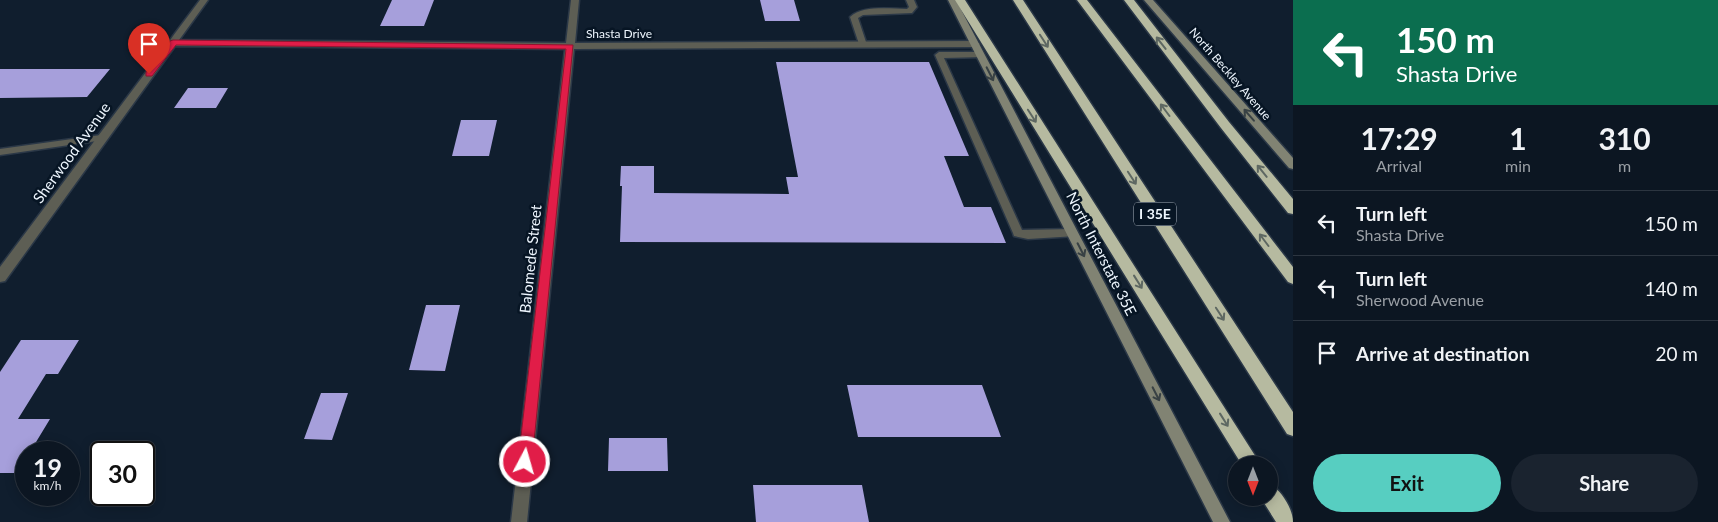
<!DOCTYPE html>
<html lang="en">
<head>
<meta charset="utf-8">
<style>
	body { margin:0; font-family:Lato,sans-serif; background:#1a232f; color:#f1f3f6; height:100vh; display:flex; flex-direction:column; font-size:19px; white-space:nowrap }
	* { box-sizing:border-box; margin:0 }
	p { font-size:16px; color:#9a9fa5 }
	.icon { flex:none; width:28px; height:28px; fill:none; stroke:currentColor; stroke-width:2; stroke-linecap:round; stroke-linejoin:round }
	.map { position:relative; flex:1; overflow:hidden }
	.sheet { display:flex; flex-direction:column; background:#0c1622; width:425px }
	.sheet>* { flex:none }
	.top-card { background:#0b6e4f; color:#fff; overflow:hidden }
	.needle { width:32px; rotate:180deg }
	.fabs { position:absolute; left:1228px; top:456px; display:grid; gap:10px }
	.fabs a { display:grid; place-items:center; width:50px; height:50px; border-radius:50%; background:#0c1622; box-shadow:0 2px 12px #0003,0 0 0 1px #2c3540; font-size:25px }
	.speed { position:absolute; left:15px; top:441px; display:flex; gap:10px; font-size:25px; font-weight:700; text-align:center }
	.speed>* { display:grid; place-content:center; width:65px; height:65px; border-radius:50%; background:#0c1622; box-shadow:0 2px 12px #0003,0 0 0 1px #2c3540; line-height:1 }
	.speed small { font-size:12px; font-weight:400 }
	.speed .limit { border:2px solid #111; border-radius:8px; background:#fff; color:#111 }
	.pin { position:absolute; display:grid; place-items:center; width:42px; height:42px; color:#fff; margin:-51px -21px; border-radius:50% 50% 50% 0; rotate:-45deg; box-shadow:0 0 5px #0007 }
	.pin .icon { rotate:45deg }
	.me { position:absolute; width:55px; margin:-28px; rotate:6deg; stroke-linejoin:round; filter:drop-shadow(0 0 4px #0008) }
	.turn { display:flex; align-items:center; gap:18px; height:105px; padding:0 20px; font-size:22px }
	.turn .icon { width:65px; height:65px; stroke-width:2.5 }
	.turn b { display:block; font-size:35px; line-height:42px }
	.eta { display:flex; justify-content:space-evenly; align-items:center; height:85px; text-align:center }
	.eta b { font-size:30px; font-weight:700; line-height:35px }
	.action { display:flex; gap:10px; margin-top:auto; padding:10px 20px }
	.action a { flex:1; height:58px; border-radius:30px; background:#57cec1; color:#111; font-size:20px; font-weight:700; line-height:58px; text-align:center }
	.action a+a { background:#1a232f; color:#f1f3f6 }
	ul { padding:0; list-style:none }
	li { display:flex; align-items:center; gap:15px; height:65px; padding:0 20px; border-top:1px solid #2c3540 }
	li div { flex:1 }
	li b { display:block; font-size:19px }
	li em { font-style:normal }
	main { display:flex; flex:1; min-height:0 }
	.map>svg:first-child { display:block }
	.building { fill:#a69fdb }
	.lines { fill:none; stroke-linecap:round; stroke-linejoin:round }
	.lane-casing { stroke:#2b3847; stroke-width:3 }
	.street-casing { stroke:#2b3847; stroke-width:3 }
	.secondary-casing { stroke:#2b3847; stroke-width:3 }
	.highway-casing { stroke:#2b3847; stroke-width:3 }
	.lane { fill:#5d5e54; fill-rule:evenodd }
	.street { fill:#5d5e54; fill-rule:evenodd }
	.secondary { fill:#818373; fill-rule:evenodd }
	.highway { fill:#b6baa0; fill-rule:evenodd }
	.oneway { stroke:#5e6862 }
	.oneway2 { stroke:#384144 }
	.route { fill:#e11d48; stroke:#92132f }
	.labels { text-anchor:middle; stroke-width:5; stroke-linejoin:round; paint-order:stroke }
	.far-street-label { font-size:12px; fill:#eef6fe; stroke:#071524 }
	.shield { fill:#071524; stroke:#a9b2bd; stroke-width:1 }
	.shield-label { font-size:14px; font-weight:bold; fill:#eef6fe }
	.street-label { font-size:15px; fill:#eef6fe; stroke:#071524 }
</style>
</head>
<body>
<main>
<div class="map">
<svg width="1293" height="522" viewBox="0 0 1293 522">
	<rect width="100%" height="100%" fill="#101e2e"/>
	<!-- building -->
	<path class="building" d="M392,0H434L424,26H380Z
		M760,0H794L800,21H765Z
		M776,62H929L969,156H944L964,207H991L1006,243L620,242L622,186H620L621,166H654V193L789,194L786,177H798Z
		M0,69H110L87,97L0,98Z
		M188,88H228L216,108H174Z
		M461,120H497L489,156H452Z
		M426,305H460L445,371L409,370Z
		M21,340H79L58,374H46L18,419H50L30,452H26V459L18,473H0V372Z
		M847,385H982L1001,437H858Z
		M321,393H348L332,440L304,439Z
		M609,438H667L668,471H608Z
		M753,485H862L869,522H756Z"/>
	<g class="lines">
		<!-- lane casing -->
		<g class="lane-casing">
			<path id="lane" d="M906,0H914L917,7L912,13L863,15L858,18L867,45L866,47H860L850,17C863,5 890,9 907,9L909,7Z
				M980,52L984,55L983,57L944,58L1022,230L1072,229L1077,233L1076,236L1028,239L1014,236L1013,233L935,55L939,52Z
				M101,135L106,138L104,140L0,155V149Z"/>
		</g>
		<!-- street casing -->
		<g class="street-casing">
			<path id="street" d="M200,0H208L179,40L566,43L571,0H579L575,43L975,41L980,44L975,47L574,49L527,522H511L565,49L175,46L5,281L0,282V267Z"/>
		</g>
		<!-- secondary casing -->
		<g class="secondary-casing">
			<path id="secondary" d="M948,0H956L1230,522H1213Z
				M1144,0H1153L1293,158V169L1289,168Z"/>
		</g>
		<!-- highway casing -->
		<g class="highway-casing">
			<path id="highway" d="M955,0H965L1261,465H1242Z
				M1013,0H1023L1293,412V436L1287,434Z
				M1077,0H1087L1293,267V284L1288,282Z
				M1124,0H1134L1229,122L1293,199V214L1288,213L1221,128Z
				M1269,484C1281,489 1293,509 1293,522H1276L1261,498H1269Z"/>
		</g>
		<!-- lane -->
		<use href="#lane" class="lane"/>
		<!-- street -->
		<use href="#street" class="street"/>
		<!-- secondary -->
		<use href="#secondary" class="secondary"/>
		<!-- highway -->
		<use href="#highway" class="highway"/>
	</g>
	<!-- one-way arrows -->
	<defs><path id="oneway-shaft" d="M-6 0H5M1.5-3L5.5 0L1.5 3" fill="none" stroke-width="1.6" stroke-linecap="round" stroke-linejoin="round" transform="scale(1.25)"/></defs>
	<g class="oneway">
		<use href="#oneway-shaft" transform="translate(1044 41) rotate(57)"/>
		<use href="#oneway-shaft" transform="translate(1161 43) rotate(-128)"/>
		<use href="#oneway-shaft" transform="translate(1165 110) rotate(-127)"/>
		<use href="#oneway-shaft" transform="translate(1032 116) rotate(57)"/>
		<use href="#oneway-shaft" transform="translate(1262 171) rotate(-129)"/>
		<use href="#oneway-shaft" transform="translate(1132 178) rotate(57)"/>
		<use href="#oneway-shaft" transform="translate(1264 240) rotate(-127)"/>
		<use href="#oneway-shaft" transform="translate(1138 282) rotate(58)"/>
		<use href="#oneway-shaft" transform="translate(1220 314) rotate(57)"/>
		<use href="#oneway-shaft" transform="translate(1224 420) rotate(58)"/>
	</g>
	<g class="oneway2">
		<use href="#oneway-shaft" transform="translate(990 74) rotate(63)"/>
		<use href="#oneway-shaft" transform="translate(1249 115) rotate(-131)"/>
		<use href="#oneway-shaft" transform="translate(1081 250) rotate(63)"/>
		<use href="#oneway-shaft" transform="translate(1156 394) rotate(63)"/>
	</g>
	<!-- route -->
	<path class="route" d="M173,40L573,45L532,462L530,467L525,469L520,467L518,462L566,49L176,45L152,76H146V72L170,41Z"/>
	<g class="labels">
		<!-- far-street labels -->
		<g class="far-street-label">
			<text x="619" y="38">Shasta Drive</text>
			<text transform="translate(1230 74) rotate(49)" y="4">North Beckley Avenue</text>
		</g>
		<!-- shield labels -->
		<rect class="shield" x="1134" y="202.5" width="42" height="23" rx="4"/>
		<g class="shield-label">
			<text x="1155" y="219">I 35E</text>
		</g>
		<!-- street labels -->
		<g class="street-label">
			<text transform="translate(72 153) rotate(-54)" y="5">Sherwood Avenue</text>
			<text transform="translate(1101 254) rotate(63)" y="5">North Interstate 35E</text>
			<text transform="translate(531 259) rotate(-84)" y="5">Balomede Street</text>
		</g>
	</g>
</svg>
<div class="fabs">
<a><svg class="needle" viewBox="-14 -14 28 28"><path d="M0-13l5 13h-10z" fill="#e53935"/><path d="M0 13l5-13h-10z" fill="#9a9fa5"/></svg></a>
</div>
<div class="speed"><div>19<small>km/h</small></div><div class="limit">30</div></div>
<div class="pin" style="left:149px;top:74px;background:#d93025"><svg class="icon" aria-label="arrive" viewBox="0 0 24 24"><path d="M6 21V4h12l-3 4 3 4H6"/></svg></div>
<svg class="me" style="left:525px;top:462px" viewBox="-20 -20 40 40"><circle r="17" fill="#e11d48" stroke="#fff" stroke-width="3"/><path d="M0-11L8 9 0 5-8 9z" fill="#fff"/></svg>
</div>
<section class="sheet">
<div class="top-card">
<div class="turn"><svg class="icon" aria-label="left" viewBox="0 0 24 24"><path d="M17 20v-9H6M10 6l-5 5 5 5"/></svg><div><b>150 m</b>Shasta Drive</div></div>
</div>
<div class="eta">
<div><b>17:29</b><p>Arrival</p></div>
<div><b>1</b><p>min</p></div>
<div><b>310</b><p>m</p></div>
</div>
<ul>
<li><svg class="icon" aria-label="left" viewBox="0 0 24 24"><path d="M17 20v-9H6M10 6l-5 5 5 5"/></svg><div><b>Turn left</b><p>Shasta Drive</p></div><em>150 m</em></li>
<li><svg class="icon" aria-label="left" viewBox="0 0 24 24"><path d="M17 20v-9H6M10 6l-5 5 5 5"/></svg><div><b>Turn left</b><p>Sherwood Avenue</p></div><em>140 m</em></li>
<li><svg class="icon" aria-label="arrive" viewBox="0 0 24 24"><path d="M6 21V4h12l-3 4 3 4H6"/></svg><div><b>Arrive at destination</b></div><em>20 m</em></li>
</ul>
<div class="action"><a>Exit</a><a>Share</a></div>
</section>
</main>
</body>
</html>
